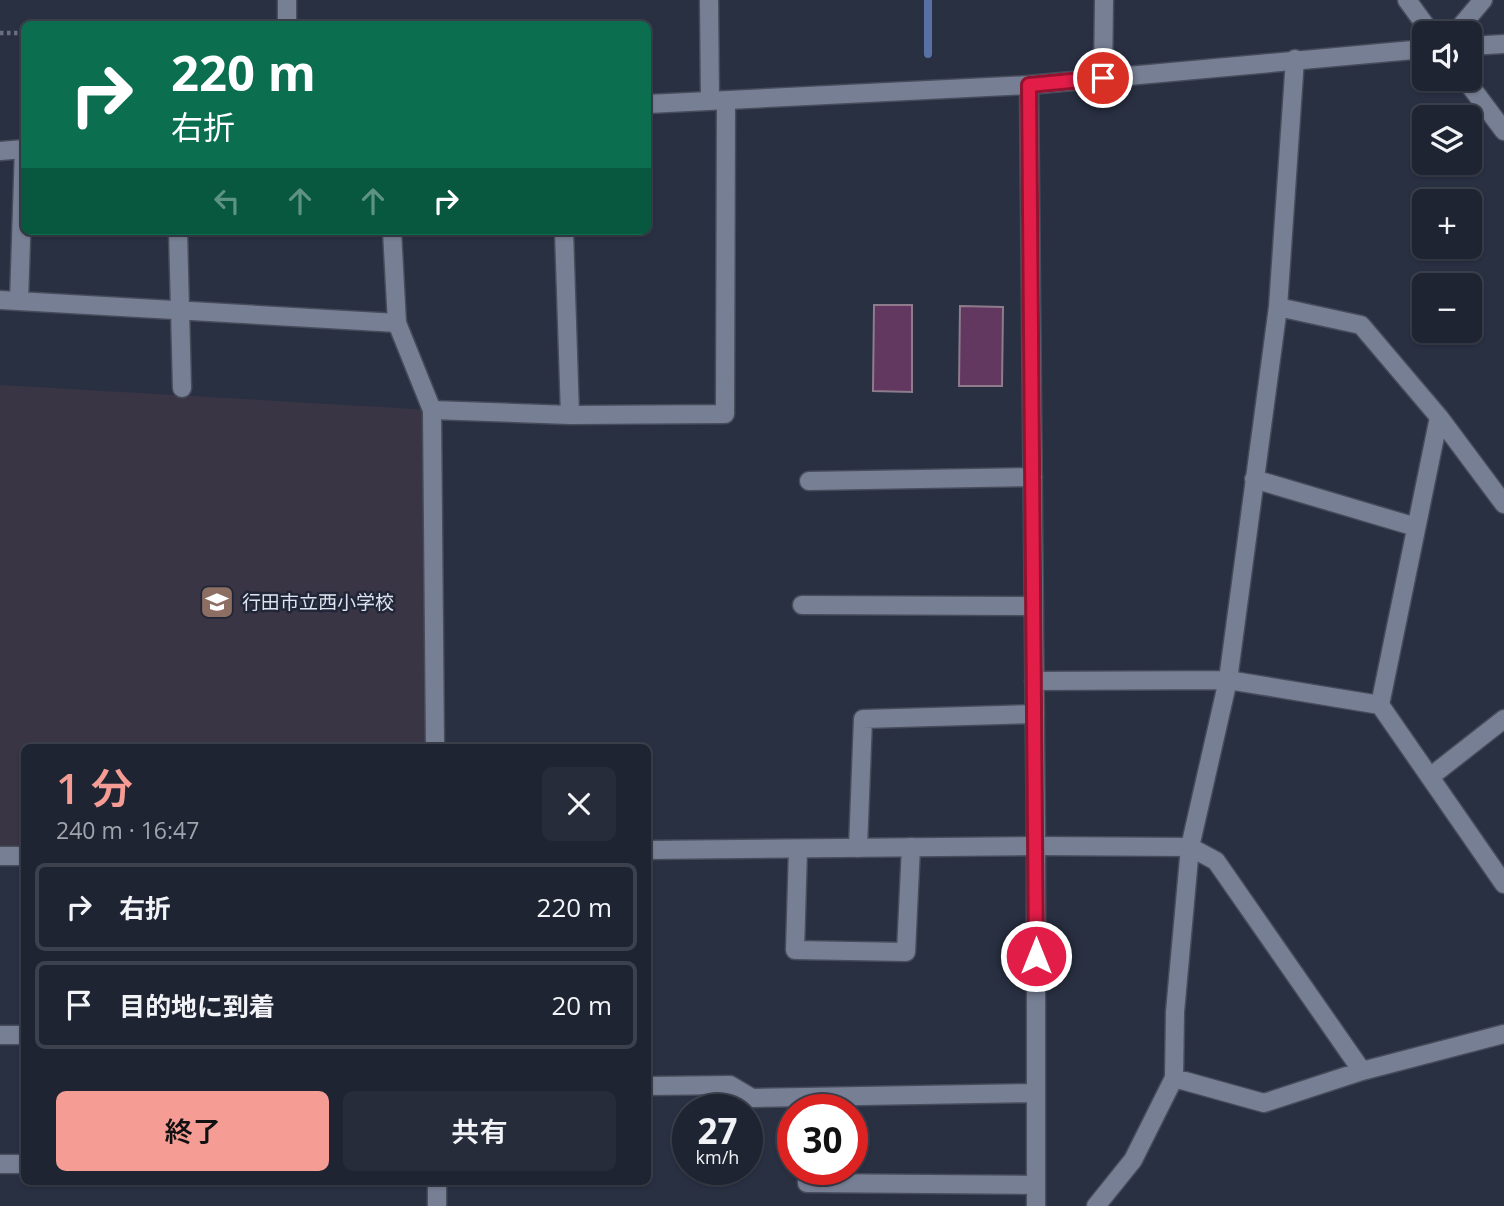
<!DOCTYPE html>
<html lang="ja">
<head>
<meta charset="utf-8">
<style>
	body { margin:0; font-family:"Open Sans","Noto Sans JP",sans-serif; background:#272c3a; color:#f1f3f6; height:100vh; display:flex; flex-direction:column; font-size:26px; white-space:nowrap }
	* { box-sizing:border-box; margin:0 }
	p { font-size:23px; color:#a1a4ac }
	.icon { flex:none; width:38px; height:38px; fill:none; stroke:currentColor; stroke-width:2; stroke-linecap:round; stroke-linejoin:round }
	.map { position:relative; flex:1; overflow:hidden }
	.sheet { position:absolute; left:21px; top:744px; width:630px; height:441px; display:flex; flex-direction:column; background:#1f2432; border-radius:10px; box-shadow:0 2px 5px #0004,0 0 0 2px #3c414d }
	.sheet>* { flex:none }
	.hud { position:absolute; left:21px; top:21px; width:630px; height:214px; border-radius:10px; box-shadow:0 2px 5px #0004,0 0 0 2px #3c414d; background:#0b6e4f; color:#fff; overflow:hidden }
	.buttons { position:absolute; left:1412px; top:21px; display:grid; gap:14px }
	.buttons a { display:grid; place-items:center; width:70px; height:70px; border-radius:10px; background:#1f2432; box-shadow:0 2px 5px #0004,0 0 0 2px #3c414d; font-size:35px }
	.speed { position:absolute; left:672px; top:1094px; display:flex; gap:14px; font-size:35px; font-weight:700; text-align:center }
	.speed>* { display:grid; place-content:center; width:91px; height:91px; border-radius:50%; background:#1f2432; box-shadow:0 2px 5px #0004,0 0 0 2px #3c414d; line-height:1 }
	.speed small { font-size:18px; font-weight:400 }
	.speed .limit { border:10px solid #d22; background:#fff; color:#111 }
	.pin { position:absolute; display:grid; place-items:center; width:60px; height:60px; color:#fff; margin:-30px; border:4px solid #fff; border-radius:50%; box-shadow:0 2px 7px #0007 }
	.me { position:absolute; width:77px; margin:-38px; rotate:0deg; stroke-linejoin:round; filter:drop-shadow(0 0 5px #0008) }
	.turn { display:flex; align-items:center; gap:24px; height:147px; padding:0 35px; font-size:32px }
	.turn .icon { width:91px; height:91px; stroke-width:2.5 }
	.turn b { display:block; font-size:49px; line-height:60px }
	.lanes { display:flex; align-items:center; height:66px; padding:0 35px; background:#0003; justify-content:center; gap:35px; direction:ltr }
	.lanes .off { opacity:.35 }
	.round { display:grid; place-items:center; flex:none; width:74px; height:74px; border-radius:10px; background:#272c3a }
	.summary { display:flex; align-items:center; justify-content:space-between; height:119px; padding:0 35px }
	h1 { font-size:42px; font-weight:600; line-height:52px; color:#f59c95 }
	.button { display:flex; gap:14px; margin-top:auto; padding:14px 35px }
	.button a { flex:1; height:80px; border-radius:10px; background:#f59c95; color:#111; font-size:28px; font-weight:600; line-height:80px; text-align:center }
	.button a+a { background:#272c3a; color:#f1f3f6 }
	ul { padding:0; list-style:none }
	li { display:flex; align-items:center; gap:21px; height:88px; margin:0 14px 10px; padding:0 21px; border:4px solid #3c414d; border-radius:10px }
	li div { flex:1 }
	li b { display:block; font-size:26px }
	li em { font-style:normal }
	.map>svg:first-child { display:block }
	.education { fill:#3a3545 }
	.lines { fill:none; stroke-linecap:round; stroke-linejoin:round }
	.stream { stroke:#5871a4; stroke-width:8 }
	.building { fill:#623760; stroke:#8e7c8d; stroke-width:2 }
	.minor-casing { stroke:#474c5b; stroke-width:21 }
	.tertiary-casing { stroke:#474c5b; stroke-width:21 }
	.path { stroke:#696f7f; stroke-width:4.5; stroke-dasharray:3.5 3.5; stroke-linecap:butt }
	.minor { stroke:#777f95; stroke-width:18 }
	.tertiary { stroke:#777f95; stroke-width:18 }
	.route-casing { stroke:#92132f; stroke-width:18 }
	.route { stroke:#e11d48; stroke-width:12 }
	.labels { text-anchor:middle; stroke-width:5; stroke-linejoin:round; paint-order:stroke }
	.poi-label { font-size:19px; fill:#dde2ee; stroke:#202637; text-anchor:start }
</style>
</head>
<body>
<div class="map">
<svg width="1504" height="1206" viewBox="0 0 1504 1206">
	<rect width="100%" height="100%" fill="#293042"/>
	<!-- education -->
	<path class="education" d="M0,385L432,410L435,747H24V856H0Z"/>
	<g class="lines">
		<!-- stream -->
		<path class="stream" d="M928,0V54"/>
	</g>
	<!-- building -->
	<path class="building" d="M874,305H912V392L873,391Z
		M960,306L1003,307L1002,386H959Z"/>
	<g class="lines">
		<!-- minor casing -->
		<g class="minor-casing">
			<path id="minor" d="M287,0V24
				M1455,33L1483,0
				M1103,78L1104,0
				M1029,85L1036,846V1206
				M178,231L182,388
				M564,231L570,415
				M0,300L397,323
				M19,301L24,149
				M1278,307L1361,325L1439,417L1504,504
				M432,410L570,415L725,414L726,101
				M1254,479L1416,527
				M809,481L1033,477
				M802,605L1033,606
				M1034,681L1228,680L1380,705L1504,884
				M1380,705L1439,417
				M1430,777L1504,719
				M1190,847L1216,861L1362,1071
				M858,848L863,719L1035,714
				M798,849L795,950L906,952L911,847
				M0,1035H24
				M1174,1078L1264,1103L1362,1071L1504,1034
				M648,1086L730,1085L752,1098L1036,1093
				M0,1164H24
				M808,1169L807,1183L1036,1185
				M437,1206V1181
				M1096,1206L1133,1160L1174,1078L1175,1012L1190,847L1228,680L1278,307L1295,59"/>
		</g>
		<!-- tertiary casing -->
		<g class="tertiary-casing">
			<path id="tertiary" d="M709,0L710,100
				M1407,0L1431,33
				M1470,46L1504,44
				M1465,79L1504,131
				M648,104L1029,85L1424,49
				M0,151L24,149
				M392,231L397,323L432,410L435,747
				M648,850L1036,846L1190,847
				M0,856H24"/>
		</g>
		<!-- path -->
		<path class="path" d="M0,33H24"/>
		<!-- minor -->
		<use href="#minor" class="minor"/>
		<!-- tertiary -->
		<use href="#tertiary" class="tertiary"/>
	</g>
	<g class="lines">
		<!-- route casing -->
		<g class="route-casing">
			<path id="route" d="M1036,956L1029,85L1103,78"/>
		</g>
		<!-- route -->
		<use href="#route" class="route"/>
	</g>
	<!-- icons -->
	<defs>
		<g id="school-square" transform="scale(1.75)"><rect x="-9" y="-9" width="18" height="18" rx="4" fill="#8d6e63" stroke="#202637"/><path d="M0-5L7-2L0 1L-7-2ZM-4 1L0 2.5L4 1V4Q0 6-4 4Z" fill="#fff"/></g>
	</defs>
	<g fill-rule="evenodd">
		<use href="#school-square" x="217" y="602"/>
	</g>
	<g class="labels">
		<!-- poi labels -->
		<g class="poi-label">
			<text x="242" y="609">行田市立西小学校</text>
		</g>
	</g>
</svg>
<div class="buttons">
<a><svg class="icon" aria-label="sound" viewBox="0 0 24 24"><path d="M4 9h4l5-4v14l-5-4H4zM17 9q2 3 0 6"/></svg></a>
<a><svg class="icon" aria-label="layers" viewBox="0 0 24 24"><path d="M12 4l9 5-9 5-9-5zM3 14l9 5 9-5"/></svg></a>
<a>+</a>
<a>−</a>
</div>
<div class="speed"><div>27<small>km/h</small></div><div class="limit">30</div></div>
<div class="pin" style="left:1103px;top:78px;background:#d93025"><svg class="icon" aria-label="arrive" viewBox="0 0 24 24"><path d="M6 21V4h12l-3 4 3 4H6"/></svg></div>
<svg class="me" style="left:1036px;top:956px" viewBox="-20 -20 40 40"><circle r="17" fill="#e11d48" stroke="#fff" stroke-width="3"/><path d="M0-11L8 9 0 5-8 9z" fill="#fff"/></svg>
<div class="hud">
<div class="turn"><svg class="icon" aria-label="right" viewBox="0 0 24 24"><path d="M7 20v-9h11M14 6l5 5-5 5"/></svg><div><b>220 m</b>右折</div></div>
<div class="lanes"><svg class="icon off" aria-label="left" viewBox="0 0 24 24"><path d="M17 20v-9H6M10 6l-5 5 5 5"/></svg><svg class="icon off" aria-label="ahead" viewBox="0 0 24 24"><path d="M12 20V5M6 11l6-6 6 6"/></svg><svg class="icon off" aria-label="ahead" viewBox="0 0 24 24"><path d="M12 20V5M6 11l6-6 6 6"/></svg><svg class="icon" aria-label="right" viewBox="0 0 24 24"><path d="M7 20v-9h11M14 6l5 5-5 5"/></svg></div>
</div>
<section class="sheet">
<div class="summary"><div><h1>1 分</h1><p>240 m · 16:47</p></div><a class="round"><svg class="icon" aria-label="close" viewBox="0 0 24 24"><path d="M6 6l12 12M18 6L6 18"/></svg></a></div>
<ul>
<li><svg class="icon" aria-label="right" viewBox="0 0 24 24"><path d="M7 20v-9h11M14 6l5 5-5 5"/></svg><div><b>右折</b></div><em>220 m</em></li>
<li><svg class="icon" aria-label="arrive" viewBox="0 0 24 24"><path d="M6 21V4h12l-3 4 3 4H6"/></svg><div><b>目的地に到着</b></div><em>20 m</em></li>
</ul>
<div class="button"><a>終了</a><a>共有</a></div>
</section>
</div>
</body>
</html>
